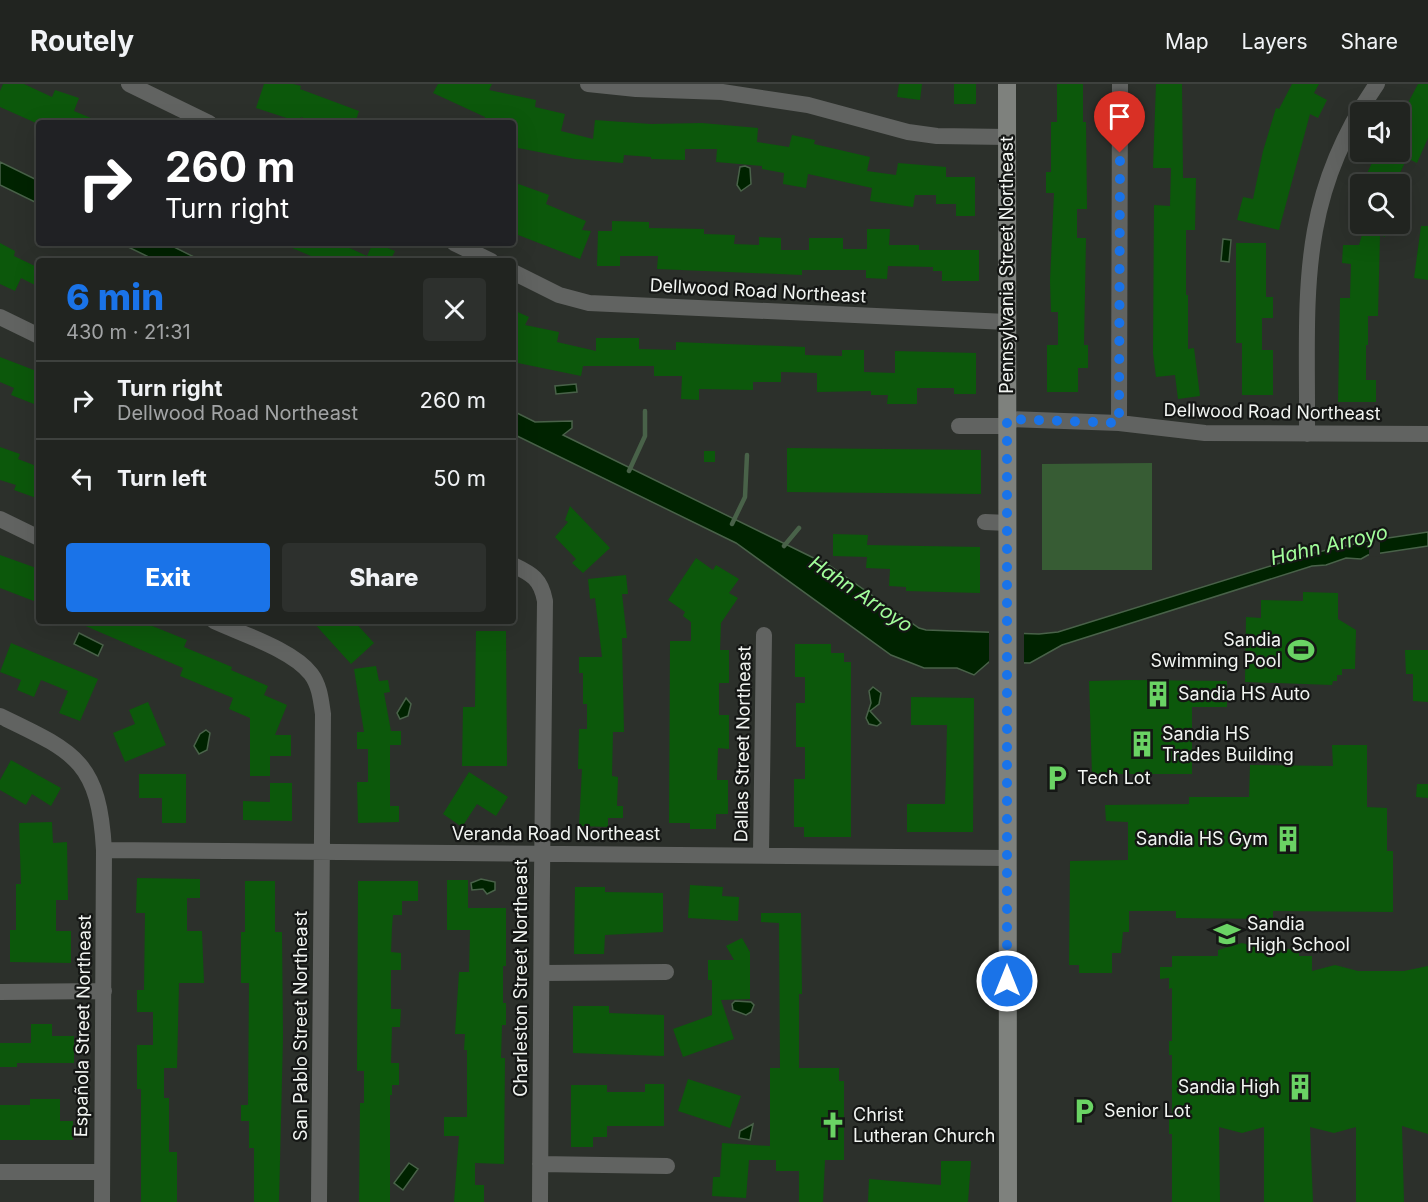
<!DOCTYPE html>
<html lang="en">
<head>
<meta charset="utf-8">
<style>
	body { margin:0; font-family:Inter,sans-serif; background:#2d302d; color:#f1f3f6; height:100vh; display:flex; flex-direction:column; font-size:22px; white-space:nowrap }
	* { box-sizing:border-box; margin:0 }
	p { font-size:20px; color:#a2a4a5 }
	.icon { flex:none; width:33px; height:33px; fill:none; stroke:currentColor; stroke-width:2; stroke-linecap:round; stroke-linejoin:round }
	.map { position:relative; flex:1; overflow:hidden }
	.panel { position:absolute; left:36px; top:174px; width:480px; height:366px; display:flex; flex-direction:column; background:#212420; border-radius:6px; box-shadow:0 6px 24px #0002,0 0 0 2px #3e413e }
	.panel>* { flex:none }
	.top-card { position:absolute; left:36px; top:36px; width:480px; height:126px; border-radius:6px; box-shadow:0 6px 24px #0002,0 0 0 2px #3e413e; background:#202124; color:#fff; overflow:hidden }
	.buttons { position:absolute; left:1350px; top:18px; display:grid; gap:12px }
	.buttons a { display:grid; place-items:center; width:60px; height:60px; border-radius:6px; background:#212420; box-shadow:0 6px 24px #0002,0 0 0 2px #3e413e; font-size:30px }
	.pin { position:absolute; display:grid; place-items:center; width:51px; height:51px; color:#fff; margin:-62px -26px; border-radius:50% 50% 50% 0; rotate:-45deg; box-shadow:0 0 6px #0007 }
	.pin .icon { rotate:45deg }
	.me { position:absolute; width:66px; margin:-33px; rotate:0deg; stroke-linejoin:round; filter:drop-shadow(0 0 4px #0008) }
	.turn { display:flex; align-items:center; gap:21px; height:126px; padding:0 30px; font-size:27px }
	.turn .icon { width:78px; height:78px; stroke-width:2.5 }
	.turn b { display:block; font-size:42px; line-height:51px }
	.round { display:grid; place-items:center; flex:none; width:63px; height:63px; border-radius:6px; background:#2d302d }
	.summary { display:flex; align-items:center; justify-content:space-between; height:102px; padding:0 30px }
	h1 { font-size:36px; font-weight:800; line-height:45px; color:#1a73e8 }
	.cta { display:flex; gap:12px; margin-top:auto; padding:12px 30px }
	.cta a { flex:1; height:69px; border-radius:6px; background:#1a73e8; color:#fff; font-size:24px; font-weight:800; line-height:69px; text-align:center }
	.cta a+a { background:#2d302d; color:#f1f3f6 }
	ul { padding:0; list-style:none }
	li { display:flex; align-items:center; gap:18px; height:78px; padding:0 30px; border-top:2px solid #3e413e }
	li div { flex:1 }
	li b { display:block; font-size:22px }
	li em { font-style:normal }
	header { display:flex; align-items:center; gap:36px; box-sizing:border-box; height:84px; padding:0 30px; background:#212420; border-bottom:2px solid #3e413e }
	header strong { font-size:28px }
	nav { display:flex; gap:33px; margin-inline-start:auto; font-size:21px }
	.map>svg:first-child { display:block }
	.green { fill:#375c34 }
	.water { fill:#002300; stroke:#496249; stroke-width:1.5 }
	.pier { fill:#2c302b }
	.lines { fill:none; stroke-linecap:round; stroke-linejoin:round }
	.stream { stroke:#496249; stroke-width:4.5 }
	.building { fill:#0c580b }
	.street { stroke:#616361; stroke-width:16 }
	.secondary { stroke:#7e817d; stroke-width:18 }
	.route { stroke:#1a73e8; stroke-width:10; stroke-dasharray:0 18 }
	.labels { text-anchor:middle; stroke-width:4.5; stroke-linejoin:round; paint-order:stroke }
	.street-label { font-size:18px; fill:#f2f5f2; stroke:#151715 }
	.poi-label { font-size:18px; fill:#f2f5f2; stroke:#151715; text-anchor:start }
	.water-label { font-size:20px; font-style:italic; fill:#a2fe9b; stroke:#151715 }
</style>
</head>
<body>
<header>
<strong>Routely</strong>
<nav><a>Map</a><a>Layers</a><a>Share</a></nav>
</header>
<div class="map">
<svg width="1428" height="1118" viewBox="0 0 1428 1118">
	<rect width="100%" height="100%" fill="#2c302b"/>
	<!-- green -->
	<path class="green" d="M1152,379V486H1042V380Z"/>
	<!-- water -->
	<path class="water" d="M0,78L39,97V120L0,101Z
		M745,82L750,84L751,100L741,107L737,101L740,83Z
		M1223,155L1231,156L1229,178L1221,177Z
		M120,159H166L202,177H157Z
		M576,300L577,308L556,310L555,302Z
		M513,327L535,338L572,337V344L563,351L830,482L919,544L926,546L1039,550L1058,548L1309,470L1368,457L1428,448V462L1368,471L1361,475L1346,474L1326,481L1312,482L1062,561L1030,579L989,578L974,591L957,584H924L891,571L736,459L513,350Z
		M79,549L103,561L98,572L74,560Z
		M873,603L881,609L879,620L870,627L881,639L877,642L869,640L866,634L871,619L869,607Z
		M406,614L411,620L408,632L400,635L397,629Z
		M206,646L210,649L207,666L199,670L194,662L200,650Z
		M481,795L495,798V806L487,810L483,805L472,806L471,799Z
		M735,917L751,918L754,921L751,928L746,931L733,926L732,920Z
		M753,1040L750,1056L739,1054L740,1047Z
		M409,1079L418,1085L403,1106L394,1099Z"/>
	<!-- pier -->
	<path class="pier" d="M1380,452V472L1369,473V454Z
		M989,546H1024V581H989Z"/>
	<g class="lines">
		<!-- stream -->
		<path class="stream" d="M629,387L645,352V327
			M732,440L745,413L747,371
			M784,462L799,444"/>
	</g>
	<!-- building -->
	<path class="building" d="M3,0H24L52,13L55,6L79,14L74,27L103,39H36L0,23V7Z
		M264,0H293L301,2L300,5L359,27L355,39H315L301,33L299,38L256,24Z
		M438,0H492L489,6L536,16L535,23L565,30L561,47L593,55L595,36L651,40L702,39L758,44L757,58L789,63L792,51L815,56L814,60L870,73L867,87L896,91L898,79L946,83V93H975V132H956V120H936V111H915L913,123L870,117L872,104L808,90L806,104L783,100L784,89L762,85V82L716,78L717,65H685V76L651,75V73L624,71L623,79L575,75L513,63V39H484L485,33L433,9Z
		M899,0H922L920,16L897,13Z
		M954,0H976V20H954Z
		M1057,0H1083V38H1086L1087,125H1077V154H1086L1084,261H1088V284H1078V308H1047V261H1058V228H1051L1050,197L1054,109H1046V88H1051V38H1057Z
		M1156,0H1182L1183,94H1196L1195,146H1186V211H1188V265L1194,264L1200,312L1178,315L1175,291L1156,293L1153,269L1154,121L1170,122L1171,84H1153Z
		M1292,0H1319L1314,9L1327,16L1318,34L1310,30L1279,146L1237,136L1243,113L1253,115L1263,67L1276,24L1279,25Z
		M1418,0H1428V54L1417,79L1407,74L1395,100H1362L1377,68H1400V34Z
		M513,98L549,111L546,120L586,137L582,146L591,147L580,175L513,149Z
		M612,137L649,138V144L704,145V150L735,151L734,160L759,161V153L781,154V166H809V154H843V165H867V145H890L889,161H919V166H979V197H942V187H933V183L888,182L887,195L866,194V186H802V191L657,185L658,172H620V182H597L598,147H612Z
		M1350,140H1388L1385,153L1380,151L1378,232H1368V261H1366V296H1376V318H1338L1340,214H1350L1351,180L1342,179L1343,161H1359L1363,147L1350,143Z
		M1421,142H1428V196L1414,194Z
		M0,159L15,167L14,172L39,184V203L21,194L15,207L0,200Z
		M280,159H339L367,172L373,159H376L395,167L390,177H323Z
		M1236,159H1266V213H1273V234H1262V266H1273V311H1242V259H1236Z
		M513,226L529,233L525,241L559,248L557,258L596,267V254H639V265L676,266V258L805,263V271L842,272V266H864V288L895,289V267L976,269V310H954V304H917V320H887L888,311H871V307L817,308V289L781,288V298H753V306L699,305V316L681,315L682,292H654V282H583L581,292L513,278Z
		M0,273L39,288V322L11,311L14,304L0,298Z
		M0,363L20,370L18,375L39,383V415L14,406L16,401L0,396Z
		M787,364L981,366V410L787,408Z
		M704,367H715V378H704Z
		M570,422L610,464L583,489L572,479L576,475L555,453L568,438L565,436Z
		M833,450L868,451L867,461L980,463V509L906,507V503L889,502L890,485L866,484L867,473L833,472Z
		M0,471L39,485V519L0,504Z
		M696,474L713,486L716,481L739,495L729,509L738,514L721,539L720,566H729V599H719V631H729V665L718,664L717,696H728V730H716V745H690V739H669L670,557H691V538L683,532L685,528L668,516Z
		M626,491L628,510H622L627,554H622L624,648H613L612,692L618,693L617,722H623V734H608V743L579,742L582,685H578L579,645H587V620H583V589H579V573H602L595,514L590,515L588,495Z
		M1303,508L1338,509V535L1356,546L1355,585H1342V591H1337V597H1333L1332,601L1245,598L1246,533L1261,534V516L1303,517Z
		M74,537H140L187,556L184,563L232,583L231,586L268,602L264,611L287,621L275,651H291V672H270V692H250V634L229,625L233,614L180,592L183,584Z
		M312,537H354L374,559L351,580Z
		M476,547H506L507,682H462L463,623H475Z
		M11,559L98,595L80,637L59,629L68,607L41,596L34,613L17,606L21,596L0,588Z
		M795,560H831V569H844V578H851V753H804V743H794V695H805V663H796V619H805V593H795Z
		M1405,566H1428V618L1413,617V590H1406Z
		M376,582L379,597L388,596L390,608L384,609L391,647H401V661H390V722H399V738L358,739L357,698H368V665H357V648H364L354,585Z
		M1129,596L1227,597V623H1192V690H1092L1089,597Z
		M911,613L974,614L973,748H907V720H945L946,689L947,641H911Z
		M148,618L166,661L125,678L113,649L135,640L129,626Z
		M1332,661H1367V723L1387,724V767H1393V828L1273,827V835L1176,834V827H1129V848H1123L1121,869H1112V889H1079V881H1069L1070,777L1128,776V738L1106,737L1105,721L1189,720V713H1249L1250,681L1333,682Z
		M11,676L61,704L51,722L32,710L26,721L0,706V696Z
		M469,688L508,713L496,732L477,720L462,743L443,730Z
		M139,690H186V739H162V714H139Z
		M270,699H292V737L243,736V717L270,718Z
		M1417,700H1428V714L1416,713Z
		M52,738L53,759L67,758L68,816H56V847H71V879L10,878V846H16V800H21L19,739Z
		M137,794L200,795V814H187V847H202L204,899H179L177,984H164V1014H169V1068H177V1118H141V1005H137V961H153V928H137V906H144L145,829H136Z
		M447,796H468V824H506V882H503V919H506V941H502L501,974H505L504,1080L475,1079V1101H484V1118H454L459,1052H444V1033H467V966H464L465,950H455L459,888H469L470,846H447Z
		M245,797H275V848H282L283,953L279,1118H254V1064H249V1037H241V1021H248L249,899H241V848H245Z
		M358,797H418V817H402V831H393L392,843L391,868L401,869V886H391V925H401L400,943H392L391,979H399V1001H392V1011H390V1118H359L360,1019H364V987H357Z
		M690,801L723,803L722,812L739,813L738,837L688,834Z
		M575,803H605V808L663,809V848L605,851L604,870H574Z
		M761,829H801L802,910H799V984H839V997H844V1076H825L823,1118H799V1087H776V1076H749L746,1114L712,1112L713,1093H720L722,1059L770,1062V984H780L779,839L761,838Z
		M742,854L750,868V915L721,916L734,955L683,973L673,945L712,931V896H708V876H734L726,862Z
		M1242,859L1278,869V865H1299V872H1312V887L1335,881L1358,887H1404L1428,882V1050L1402,1042L1404,1118H1356V1043L1334,1049L1310,1043L1313,1118H1264V1043L1242,1049L1219,1043L1220,1118H1172V1050H1169V1035H1172V971H1169V957H1172V904L1169,905V894L1160,895V883H1172V872H1218V866Z
		M573,922H609V929L664,931V972L573,969Z
		M31,940H52V952H74V979H17V983H0V959H31Z
		M688,995L741,1012L730,1044L678,1027Z
		M645,1000H664V1042H607V1053H593V1063H571V1001H607V1008H645Z
		M30,1015H60V1037H73V1056H0V1021H30Z
		M941,1077H971L968,1118H868L869,1095L941,1101Z"/>
	<g class="lines">
		<!-- street -->
		<path class="street" d="M129,0L209,39
			M588,0L636,5L722,8L808,21L908,48L937,52L1007,53
			M454,159L491,177
			M513,188L559,211L589,219L1007,238
			M0,233L39,252
			M1007,335L1119,339L1205,349L1428,350
			M1119,339L1120,0
			M959,342H1007
			M1307,350C1308,215 1295,117 1377,0
			M0,435L39,454
			M985,438L1008,439
			M513,481C532,490 541,495 545,517C542,717 541,918 540,1118
			M214,537C242,550 293,566 311,590C320,602 321,617 323,630L319,1118
			M0,632C75,668 99,677 104,766L102,1118
			M104,766L1007,774
			M761,770L764,551
			M543,889L666,888
			M0,908L104,907
			M540,1080L667,1082
			M0,1088H102"/>
		<!-- secondary -->
		<path class="secondary" d="M1007,0L1008,1118"/>
	</g>
	<g class="lines">
		<!-- route -->
		<path class="route" d="M1007,897V335L1119,339L1120,69"/>
	</g>
	<!-- icons -->
	<defs>
		<g id="stadium-bare" transform="scale(2.07)"><path d="M0-5a6.5 5 0 1 0 0 10a6.5 5 0 1 0 0-10ZM-3.5-1.8h7v3.6h-7Z" fill="#6ad364" stroke="#151715" stroke-width="2.5" paint-order="stroke"/></g>
		<g id="building-bare" transform="scale(2.07)"><path d="M-4-6H4V6H1V3H-1V6H-4ZM-2.5-4.3h1.7v1.8h-1.7ZM.8-4.3h1.7v1.8H.8ZM-2.5-1h1.7V.8h-1.7ZM.8-1h1.7V.8H.8Z" fill="#6ad364" stroke="#151715" stroke-width="2.5" paint-order="stroke"/></g>
		<g id="parking-bare" transform="scale(2.07)"><path d="M-3.5-5.5H1a3.5 3.5 0 0 1 0 7H-1V5.5H-3.5ZM-1-3.4V-.6H.8a1.4 1.4 0 0 0 0-2.8Z" fill="#6ad364" stroke="#151715" stroke-width="2.5" paint-order="stroke"/></g>
		<g id="school-bare" transform="scale(2.07)"><path d="M0-5L7-2L0 1L-7-2ZM-4 1L0 2.5L4 1V4Q0 6-4 4Z" fill="#6ad364" stroke="#151715" stroke-width="2.5" paint-order="stroke"/></g>
		<g id="church-bare" transform="scale(2.07)"><path d="M-1.2-6h2.4v3.5h3.3v2.4h-3.3V6h-2.4V-.1h-3.3v-2.4h3.3Z" fill="#6ad364" stroke="#151715" stroke-width="2.5" paint-order="stroke"/></g>
	</defs>
	<g fill-rule="evenodd">
		<use href="#stadium-bare" x="1301" y="566"/>
		<use href="#building-bare" x="1158" y="610"/>
		<use href="#building-bare" x="1142" y="660"/>
		<use href="#parking-bare" x="1057" y="694"/>
		<use href="#building-bare" x="1288" y="755"/>
		<use href="#school-bare" x="1227" y="850"/>
		<use href="#building-bare" x="1300" y="1003"/>
		<use href="#parking-bare" x="1084" y="1027"/>
		<use href="#church-bare" x="833" y="1041"/>
	</g>
	<g class="labels">
		<!-- street labels -->
		<g class="street-label">
			<text transform="translate(1007 181) rotate(-90)" y="6">Pennsylvania Street Northeast</text>
			<text transform="translate(758 207) rotate(3)" y="6">Dellwood Road Northeast</text>
			<text transform="translate(1272 328) rotate(1)" y="6">Dellwood Road Northeast</text>
			<text transform="translate(743 660) rotate(-89)" y="6">Dallas Street Northeast</text>
			<text x="556" y="756">Veranda Road Northeast</text>
			<text transform="translate(521 894) rotate(-90)" y="6">Charleston Street Northeast</text>
			<text transform="translate(83 942) rotate(-89)" y="6">Española Street Northeast</text>
			<text transform="translate(301 942) rotate(-90)" y="6">San Pablo Street Northeast</text>
		</g>
		<!-- poi labels -->
		<g class="poi-label">
			<text x="1281" y="562" text-anchor="end">Sandia<tspan x="1281" dy="21">Swimming Pool</tspan></text>
			<text x="1178" y="616">Sandia HS Auto</text>
			<text x="1162" y="656">Sandia HS<tspan x="1162" dy="21">Trades Building</tspan></text>
			<text x="1077" y="700">Tech Lot</text>
			<text x="1268" y="761" text-anchor="end">Sandia HS Gym</text>
			<text x="1247" y="846">Sandia<tspan x="1247" dy="21">High School</tspan></text>
			<text x="1280" y="1009" text-anchor="end">Sandia High</text>
			<text x="1104" y="1033">Senior Lot</text>
			<text x="853" y="1037">Christ<tspan x="853" dy="21">Lutheran Church</tspan></text>
		</g>
		<!-- water labels -->
		<g class="water-label">
			<text transform="translate(1329 461) rotate(-13)" y="7">Hahn Arroyo</text>
			<text transform="translate(861 510) rotate(34)" y="7">Hahn Arroyo</text>
		</g>
	</g>
</svg>
<div class="buttons">
<a><svg class="icon" aria-label="sound" viewBox="0 0 24 24"><path d="M4 9h4l5-4v14l-5-4H4zM17 9q2 3 0 6"/></svg></a>
<a><svg class="icon" aria-label="search" viewBox="0 0 24 24"><circle cx="10" cy="10" r="6"/><path d="M15 15l6 6"/></svg></a>
</div>
<div class="pin" style="left:1120px;top:69px;background:#d93025"><svg class="icon" aria-label="arrive" viewBox="0 0 24 24"><path d="M6 21V4h12l-3 4 3 4H6"/></svg></div>
<svg class="me" style="left:1007px;top:897px" viewBox="-20 -20 40 40"><circle r="17" fill="#1a73e8" stroke="#fff" stroke-width="3"/><path d="M0-11L8 9 0 5-8 9z" fill="#fff"/></svg>
<div class="top-card">
<div class="turn"><svg class="icon" aria-label="right" viewBox="0 0 24 24"><path d="M7 20v-9h11M14 6l5 5-5 5"/></svg><div><b>260 m</b>Turn right</div></div>
</div>
<section class="panel">
<div class="summary"><div><h1>6 min</h1><p>430 m · 21:31</p></div><a class="round"><svg class="icon" aria-label="close" viewBox="0 0 24 24"><path d="M6 6l12 12M18 6L6 18"/></svg></a></div>
<ul>
<li><svg class="icon" aria-label="right" viewBox="0 0 24 24"><path d="M7 20v-9h11M14 6l5 5-5 5"/></svg><div><b>Turn right</b><p>Dellwood Road Northeast</p></div><em>260 m</em></li>
<li><svg class="icon" aria-label="left" viewBox="0 0 24 24"><path d="M17 20v-9H6M10 6l-5 5 5 5"/></svg><div><b>Turn left</b></div><em>50 m</em></li>
</ul>
<div class="cta"><a>Exit</a><a>Share</a></div>
</section>
</div>
</body>
</html>
